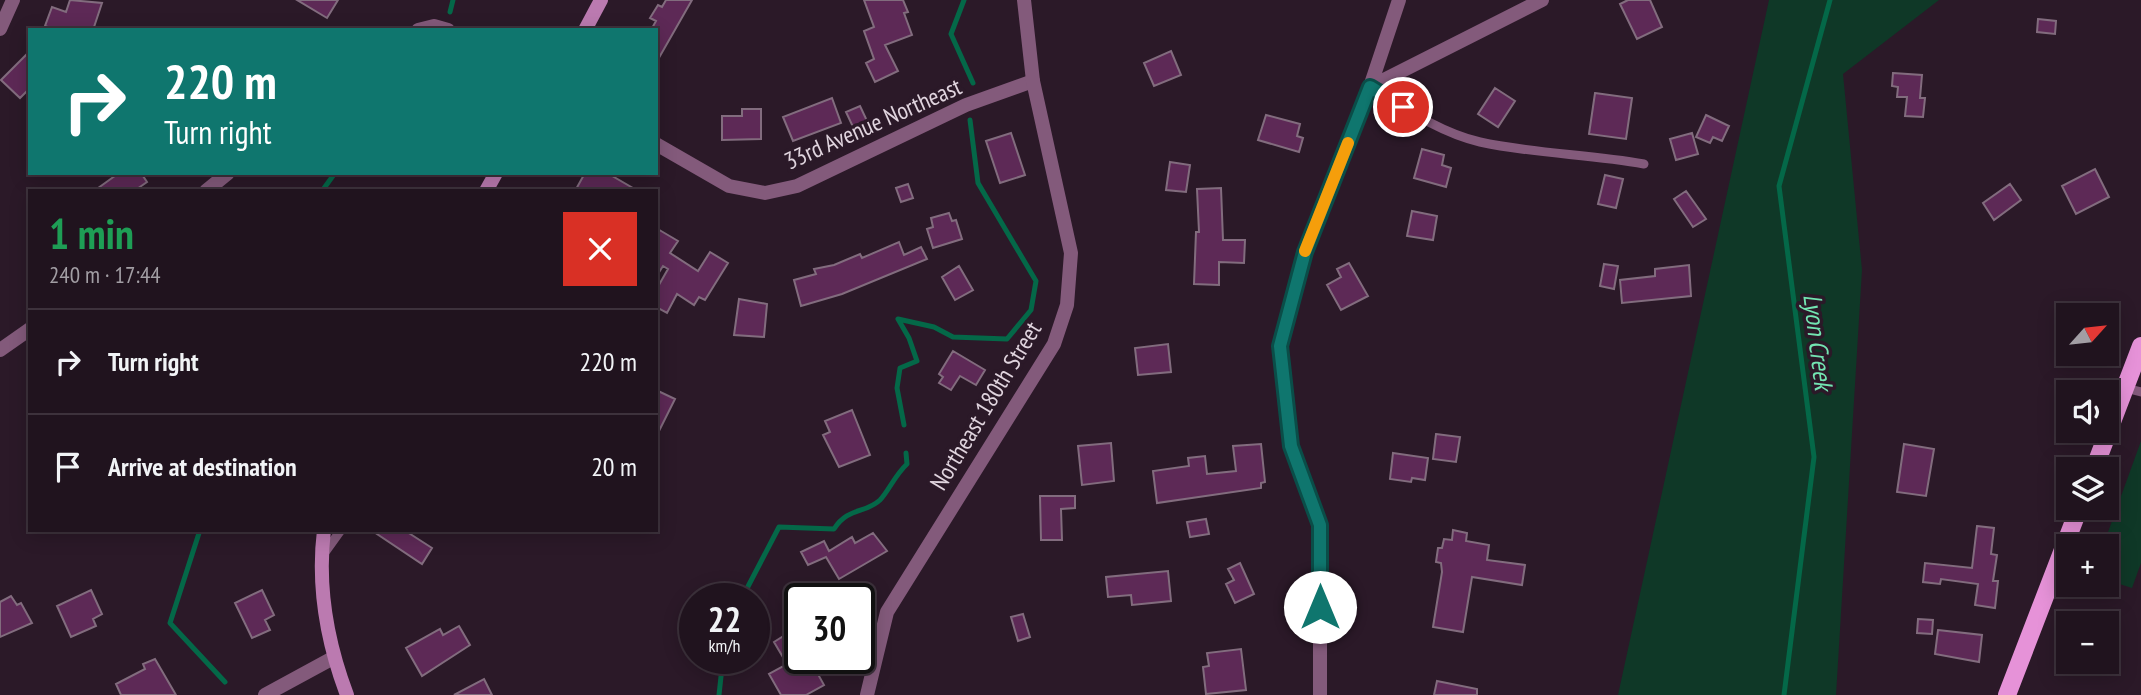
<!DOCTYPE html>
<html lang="en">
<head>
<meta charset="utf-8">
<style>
	body { margin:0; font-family:"PT Sans Narrow",sans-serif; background:#281c27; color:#f1f3f6; height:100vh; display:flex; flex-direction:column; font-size:26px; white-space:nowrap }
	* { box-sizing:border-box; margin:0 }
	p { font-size:23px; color:#a29ea4 }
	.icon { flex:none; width:38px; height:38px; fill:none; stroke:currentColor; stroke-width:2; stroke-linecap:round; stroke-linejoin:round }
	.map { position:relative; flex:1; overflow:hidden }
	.sheet { position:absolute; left:28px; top:189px; width:630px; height:343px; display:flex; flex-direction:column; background:#20131e; border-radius:0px; box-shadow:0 4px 18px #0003,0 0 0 2px #3d323c }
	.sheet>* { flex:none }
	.banner { position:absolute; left:28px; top:28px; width:630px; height:147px; border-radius:0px; box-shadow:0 4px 18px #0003,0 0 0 2px #3d323c; background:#0f766e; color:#fff; overflow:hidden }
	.needle { width:46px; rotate:63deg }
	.fabs { position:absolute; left:2056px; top:303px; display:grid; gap:14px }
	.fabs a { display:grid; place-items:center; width:63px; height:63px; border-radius:0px; background:#20131e; box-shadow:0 4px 18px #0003,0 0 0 2px #3d323c; font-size:35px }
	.speed { position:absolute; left:679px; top:583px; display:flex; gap:14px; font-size:35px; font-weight:700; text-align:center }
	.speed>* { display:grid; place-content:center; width:91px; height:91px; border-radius:50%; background:#20131e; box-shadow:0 4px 18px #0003,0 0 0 2px #3d323c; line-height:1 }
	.speed small { font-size:18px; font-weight:400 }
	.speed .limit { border:4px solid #111; border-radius:10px; background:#fff; color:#111 }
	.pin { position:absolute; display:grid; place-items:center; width:60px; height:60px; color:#fff; margin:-30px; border:4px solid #fff; border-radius:50%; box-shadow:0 2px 7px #0007 }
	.me { position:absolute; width:77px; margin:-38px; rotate:0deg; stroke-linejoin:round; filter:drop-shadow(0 0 5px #0008) }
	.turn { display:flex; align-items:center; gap:24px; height:147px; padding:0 21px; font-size:32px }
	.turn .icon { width:91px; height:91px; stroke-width:2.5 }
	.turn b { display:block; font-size:49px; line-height:60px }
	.round { display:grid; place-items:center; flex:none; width:74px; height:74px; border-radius:0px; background:#281c27 }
	.overview { display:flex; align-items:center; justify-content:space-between; height:119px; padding:0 21px }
	h1 { font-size:42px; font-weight:600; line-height:52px; color:#1e9e55 }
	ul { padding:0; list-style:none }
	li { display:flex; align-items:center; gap:21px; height:105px; padding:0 21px; border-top:2px solid #3d323c }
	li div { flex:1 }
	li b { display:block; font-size:26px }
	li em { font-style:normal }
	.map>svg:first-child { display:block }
	.green { fill:#0f3827 }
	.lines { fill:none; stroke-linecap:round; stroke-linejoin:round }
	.stream { stroke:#046848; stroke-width:5 }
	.building { fill:#5d2956; stroke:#826c7e; stroke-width:2 }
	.service { stroke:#835a7b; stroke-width:9 }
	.minor { stroke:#835a7b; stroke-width:14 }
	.tertiary { stroke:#835a7b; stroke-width:14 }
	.secondary { stroke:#bb7ab0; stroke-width:14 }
	.primary { stroke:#e692d8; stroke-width:18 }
	.route-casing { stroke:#0a4d48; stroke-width:18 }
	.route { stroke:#0f766e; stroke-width:12 }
	.slow { stroke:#f59e0b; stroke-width:12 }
	.labels { text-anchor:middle; stroke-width:7; stroke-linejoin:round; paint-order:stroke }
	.street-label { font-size:24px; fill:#e0d4de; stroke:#2b1928 }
	.water-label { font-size:26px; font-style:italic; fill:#73e5b2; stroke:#2b1928 }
</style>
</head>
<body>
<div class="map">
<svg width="2141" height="695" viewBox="0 0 2141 695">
	<rect width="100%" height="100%" fill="#2b1928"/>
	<!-- green -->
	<path class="green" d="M1769,0H1939L1843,74L1862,270L1836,695H1618Z
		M2141,441V563L2132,588L2107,580V546H2103Z"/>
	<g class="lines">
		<!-- stream -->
		<path class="stream" d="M964,0L951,34L973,83
			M450,12L453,0
			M322,191L335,173
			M904,425L897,388L900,368L917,361L909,338L898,319L934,327L953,337L1007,339L1031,310L1036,281L978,183L970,120
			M200,530L170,623L225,682
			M742,598L779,527L834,529C848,507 865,514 880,500C888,492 895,475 907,464L906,453
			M719,695L723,658
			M1784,695L1814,457L1779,186L1830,0"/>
	</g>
	<!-- building -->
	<path class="building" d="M70,0L102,3L93,30H56L45,26L52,7L66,12Z
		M297,0H338L327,18Z
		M666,0H692L656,63V30H651L656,21L650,18L658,5L662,7Z
		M864,0H903L908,12L904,13L912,35L885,45L898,71L875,82L866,63L874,59L864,31L874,27Z
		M1628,0H1650L1662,27L1637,39L1620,4Z
		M2038,19L2056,21L2055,34L2037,32Z
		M30,51V88L20,98L1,80Z
		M1171,51L1181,75L1154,86L1144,63Z
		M1893,73L1922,75L1920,98H1925L1923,117L1905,116L1907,97H1897L1898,87L1892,86Z
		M1495,88L1515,101L1498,127L1478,114Z
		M1595,93L1632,98L1626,139L1589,134Z
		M832,98L841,123L793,141L783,117Z
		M860,106L868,123L854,129L846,112Z
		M742,109H761V139L722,140V116H742Z
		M1266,115L1300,124L1297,136L1303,138L1299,152L1258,140Z
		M1706,115L1729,126L1722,141L1713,137L1710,143L1696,137Z
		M1011,133L1025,175L1000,183L986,141Z
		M1692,133L1698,154L1676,160L1670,139Z
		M1422,149L1444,155L1442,165L1451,168L1446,187L1414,178Z
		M1170,162L1190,165L1186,192L1166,190Z
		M2095,169L2109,197L2076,214L2062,186Z
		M119,173H141L147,182L134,191H94Z
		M585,173H607L638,191H575Z
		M1605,175L1623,179L1616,208L1598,204Z
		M908,184L913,198L901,202L896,188Z
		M2010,184L2021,200L1994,220L1983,203Z
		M1221,188L1223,240H1245L1244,263L1219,262V285L1194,284L1196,232H1199L1197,189Z
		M1686,191L1706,219L1693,227L1674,199Z
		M1412,211L1437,216L1433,240L1407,236Z
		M949,213L952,221L956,220L962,239L933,248L927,229L933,227L931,218Z
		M656,228L678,241L670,253L698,271L710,252L728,263L705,300L699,297L694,305L677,294L667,313L656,307V290L668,269L663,266L656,277Z
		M899,242L904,255L921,247L927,259L842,294L801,306L794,280L816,274L814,269L834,265L860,254L862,258Z
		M1349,263L1368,296L1341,310L1327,285L1341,277L1337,269Z
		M1604,264L1618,266L1614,289L1600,286Z
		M1689,265L1691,296L1622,303L1620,280L1655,276V269Z
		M959,266L973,290L955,300L942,277Z
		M739,299L767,304L764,337L734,335Z
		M1168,344L1171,372L1138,375L1135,348Z
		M953,351L985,370L976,385L960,376L951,390L939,383L943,377L939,374Z
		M656,390L675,399L656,437Z
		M852,410L870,455L839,467L823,435L830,432L825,421Z
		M1436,434L1460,437L1456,462L1433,459Z
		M1111,443L1114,481L1082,485L1078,446Z
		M1261,444L1265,482L1261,483V488L1157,503L1153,471L1189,466L1188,458L1205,456L1207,474L1236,471L1233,446Z
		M1904,444L1934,449L1926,496L1897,492Z
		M1393,453L1428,458L1425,480L1412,478L1411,482L1390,479Z
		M1040,496H1075V508L1061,509L1062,540H1041Z
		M1206,519L1209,534L1190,537L1187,522Z
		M1977,526L1994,528L1991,554L1997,555L1993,581H1998L1995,608L1975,605L1978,584L1941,579L1940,584L1923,582L1925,563L1972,568Z
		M371,530H404L432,548L422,564Z
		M1453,530L1467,533L1466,541L1489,545L1487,560L1525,565L1522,585L1472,577L1463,632L1433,627L1442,572L1441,563L1436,562L1438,548H1442L1444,539L1452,540Z
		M873,533L887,551L839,579L826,557L808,565L801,552L824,541L829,551L852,537L855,543Z
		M1240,563L1254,594L1235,603L1226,584L1234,580L1228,569Z
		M1168,571L1171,601L1132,605L1131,595L1108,597L1106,577Z
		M91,590L102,614L93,619L96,626L71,637L57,606Z
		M262,590L274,615L265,620L270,630L252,638L235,603Z
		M11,596L17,605L21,603L32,623L0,637V602Z
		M1023,614L1030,637L1018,641L1011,617Z
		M1918,619L1933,620L1932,634L1917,633Z
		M459,626L470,645L422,676L406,648L440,629L443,635Z
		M1938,630L1982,635L1979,662L1935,654Z
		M790,632L800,648V658H809L824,685L806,695H781L769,674L787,664L774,642Z
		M1241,649L1246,690L1206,694L1203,667L1209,666L1207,653Z
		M155,659L176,695H121L116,684L145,669L143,664Z
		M484,679L492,695H454Z
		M1437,681L1477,689V695H1434Z"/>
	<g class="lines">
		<!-- service -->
		<path class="service" d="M1370,87C1404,108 1441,133 1480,142C1534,154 1590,154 1644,164
			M2125,388L2141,392
			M323,555L341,530"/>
		<!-- minor -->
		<path class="minor" d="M0,29L13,0
			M418,30L434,26L448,30
			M1370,87L1542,0
			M656,144L729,186L765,193L797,186L966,105L1033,81
			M206,191L228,173
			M0,350L30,329
			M265,695L333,658
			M1320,695V525L1291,446L1280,347L1305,252L1370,87L1399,0"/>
		<!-- tertiary -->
		<path class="tertiary" d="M867,695L887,612L1054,344L1067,305L1071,253L1033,81L1024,0"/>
		<!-- secondary -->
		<path class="secondary" d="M585,30L601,0
			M486,191L496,173
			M324,530C317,587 327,642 347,695"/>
		<!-- primary -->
		<path class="primary" d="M2094,469L2141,346
			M2007,695L2079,508"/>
	</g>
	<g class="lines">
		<!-- route casing -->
		<g class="route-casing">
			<path id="route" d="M1320,607V525L1291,446L1280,346L1305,252L1370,87L1403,107"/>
		</g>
		<!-- route -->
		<use href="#route" class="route"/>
		<!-- slow -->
		<path class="slow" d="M1305,251L1348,143"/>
	</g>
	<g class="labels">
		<!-- street labels -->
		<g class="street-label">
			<text transform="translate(873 124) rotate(-24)" y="8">33rd Avenue Northeast</text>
			<text transform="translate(986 406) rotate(-59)" y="8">Northeast 180th Street</text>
		</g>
		<!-- water labels -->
		<g class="water-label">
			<text transform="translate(1818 342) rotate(83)" y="9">Lyon Creek</text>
		</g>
	</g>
</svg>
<div class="fabs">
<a><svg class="needle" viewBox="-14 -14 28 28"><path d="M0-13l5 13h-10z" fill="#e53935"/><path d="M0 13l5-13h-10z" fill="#a29ea4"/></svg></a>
<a><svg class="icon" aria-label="sound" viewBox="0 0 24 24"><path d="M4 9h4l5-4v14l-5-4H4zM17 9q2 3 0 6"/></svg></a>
<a><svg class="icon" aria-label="layers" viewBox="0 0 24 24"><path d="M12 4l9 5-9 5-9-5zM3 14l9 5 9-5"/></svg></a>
<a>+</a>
<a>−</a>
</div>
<div class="speed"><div>22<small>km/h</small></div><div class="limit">30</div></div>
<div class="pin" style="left:1403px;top:107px;background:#d93025"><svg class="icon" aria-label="arrive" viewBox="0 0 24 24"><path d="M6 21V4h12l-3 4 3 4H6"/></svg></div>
<svg class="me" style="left:1320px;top:607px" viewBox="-20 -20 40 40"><circle r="19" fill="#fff"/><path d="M0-13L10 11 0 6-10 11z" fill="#0f766e"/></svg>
<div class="banner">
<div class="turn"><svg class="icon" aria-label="right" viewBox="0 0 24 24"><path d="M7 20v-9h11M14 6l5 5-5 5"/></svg><div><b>220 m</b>Turn right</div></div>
</div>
<section class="sheet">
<div class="overview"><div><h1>1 min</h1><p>240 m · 17:44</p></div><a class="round" style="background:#d93025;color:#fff"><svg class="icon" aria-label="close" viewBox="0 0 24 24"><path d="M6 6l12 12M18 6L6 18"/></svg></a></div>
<ul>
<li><svg class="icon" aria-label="right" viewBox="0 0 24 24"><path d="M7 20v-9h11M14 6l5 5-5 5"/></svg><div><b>Turn right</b></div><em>220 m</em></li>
<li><svg class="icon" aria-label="arrive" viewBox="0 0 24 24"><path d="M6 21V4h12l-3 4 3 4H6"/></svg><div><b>Arrive at destination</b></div><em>20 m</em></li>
</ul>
</section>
</div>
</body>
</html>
